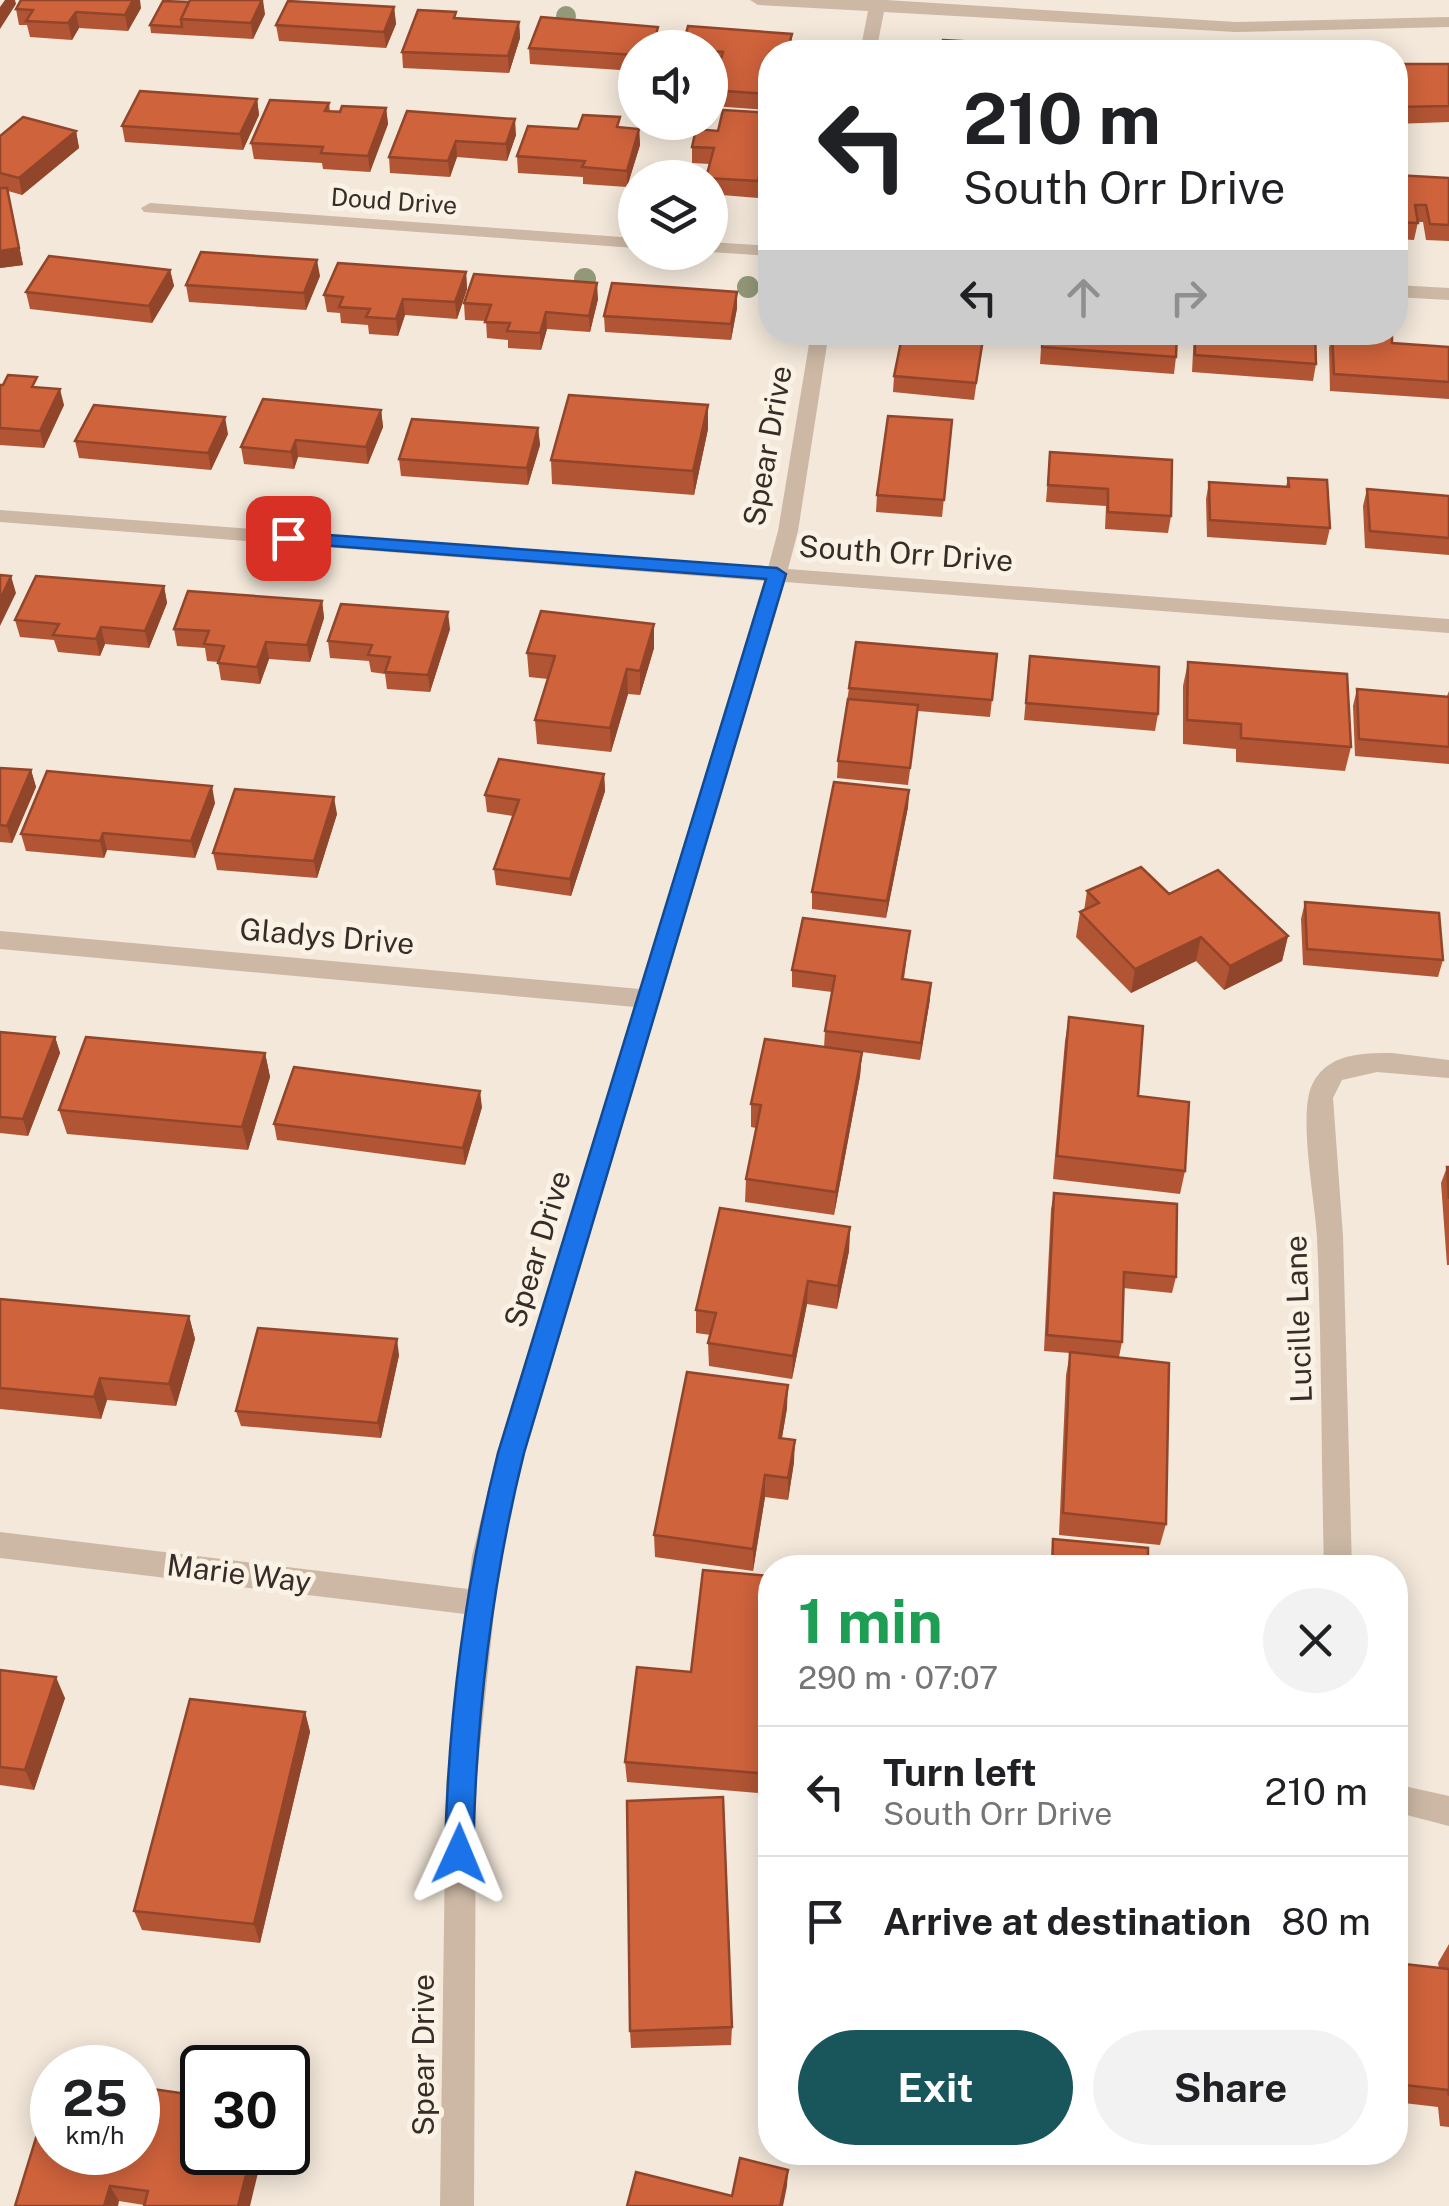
<!DOCTYPE html>
<html lang="en">
<head>
<meta charset="utf-8">
<style>
	body { margin:0; font-family:"Public Sans",sans-serif; background:#f2f2f2; color:#202124; height:100vh; display:flex; flex-direction:column; font-size:38px; white-space:nowrap }
	* { box-sizing:border-box; margin:0 }
	p { font-size:32px; color:#757577 }
	.icon { flex:none; width:55px; height:55px; fill:none; stroke:currentColor; stroke-width:2; stroke-linecap:round; stroke-linejoin:round }
	.map { position:relative; flex:1; overflow:hidden }
	.side { position:absolute; left:758px; top:1555px; width:650px; height:610px; display:flex; flex-direction:column; background:#fff; border-radius:40px; box-shadow:0 5px 25px #0003 }
	.side>* { flex:none }
	.top-card { position:absolute; left:758px; top:40px; width:650px; height:305px; border-radius:40px; box-shadow:0 5px 25px #0003; background:#fff; color:#202124; overflow:hidden }
	.buttons { position:absolute; left:618px; top:30px; display:grid; gap:20px }
	.buttons a { display:grid; place-items:center; width:110px; height:110px; border-radius:50%; background:#fff; box-shadow:0 5px 25px #0003; font-size:50px }
	.speed { position:absolute; left:30px; top:2045px; display:flex; gap:20px; font-size:50px; font-weight:700; text-align:center }
	.speed>* { display:grid; place-content:center; width:130px; height:130px; border-radius:50%; background:#fff; box-shadow:0 5px 25px #0003; line-height:1 }
	.speed small { font-size:25px; font-weight:400 }
	.speed .limit { border:5px solid #111; border-radius:15px; background:#fff; color:#111 }
	.pin { position:absolute; display:grid; place-items:center; width:85px; height:85px; color:#fff; margin:-42px; border-radius:20px; box-shadow:0 5px 15px #0006 }
	.me { position:absolute; width:110px; margin:-55px; rotate:1deg; stroke-linejoin:round; filter:drop-shadow(0 0 8px #0008) }
	.turn { display:flex; align-items:center; gap:35px; height:210px; padding:0 40px; font-size:45px }
	.turn .icon { width:130px; height:130px; stroke-width:2.5 }
	.turn b { display:block; font-size:70px; line-height:85px }
	.lanes { display:flex; align-items:center; height:95px; padding:0 40px; background:#0003; justify-content:center; gap:50px; direction:ltr }
	.lanes .off { opacity:.35 }
	.round { display:grid; place-items:center; flex:none; width:105px; height:105px; border-radius:52px; background:#f2f2f2 }
	.overview { display:flex; align-items:center; justify-content:space-between; height:170px; padding:0 40px }
	h1 { font-size:60px; font-weight:700; line-height:75px; color:#1e9e55 }
	.cta { display:flex; gap:20px; margin-top:auto; padding:20px 40px }
	.cta a { flex:1; height:115px; border-radius:60px; background:#19565c; color:#fff; font-size:40px; font-weight:700; line-height:115px; text-align:center }
	.cta a+a { background:#f2f2f2; color:#202124 }
	ul { padding:0; list-style:none }
	li { display:flex; align-items:center; gap:30px; height:130px; padding:0 40px; border-top:2px solid #e0e0e0 }
	li div { flex:1 }
	li b { display:block; font-size:38px }
	li em { font-style:normal }
	.map>svg:first-child { display:block }
	.lines { fill:none; stroke-linecap:round; stroke-linejoin:round }
	.minor { fill:#ccb8a5; fill-rule:evenodd }
	.tree { fill:#939879 }
	.wall { fill:#b25534 }
	.shaded-wall { fill:#91452a }
	.building { fill:#cf633c; stroke:#91452a; stroke-width:2.5 }
	.route { fill:#1a73e8; stroke:#114b97; stroke-width:2.5 }
	.labels { text-anchor:middle; stroke-width:10; stroke-linejoin:round; paint-order:stroke }
	.far-street-label { font-size:25px; fill:#372c27; stroke:#fbf2e6 }
	.street-label { font-size:30px; fill:#372c27; stroke:#fbf2e6 }
</style>
</head>
<body>
<div class="map">
<svg width="1449" height="2206" viewBox="0 0 1449 2206">
	<rect width="100%" height="100%" fill="#f3e8da"/>
	<g class="lines">
		<!-- minor -->
		<path class="minor" d="M750,0H886L1236,22L1449,17V27L1236,32L884,12L876,52H860L868,11L758,5Z
			M150,203L635,238V248L144,212L141,208Z
			M710,242L770,246V256L710,252Z
			M1395,285L1449,288V300L1395,297Z
			M811,332H829L798,531L788,569L1449,619V633L785,582L525,1453L500,1556L476,1785L474,2206H440L446,1785L465,1614L0,1558V1532L468,1589L472,1556L497,1453L635,1007L0,949V931L640,989L764,581L0,522V510L768,568L778,531Z
			M1392,1053L1449,1060V1078L1377,1072L1342,1080L1333,1098L1343,1236L1352,1568H1324C1321,1457 1322,1347 1317,1237C1315,1200 1298,1115 1312,1085C1327,1053 1362,1053 1392,1053Z
			M1395,1784L1449,1796V1826L1395,1812Z"/>
	</g>
	<!-- trees -->
	<g class="tree">
		<circle cx="566" cy="16" r="10"/>
		<circle cx="585" cy="279" r="11"/>
		<circle cx="748" cy="287" r="11"/>
	</g>
	<!-- wall -->
	<path class="wall" d="M163,1L265,14L253,39L151,33L150,25Z
		M394,7L396,24L386,48L279,41L276,25Z
		M141,8L128,31L79,28L72,40L30,37L27,25H19L16,9Z
		M456,18L519,22L520,38L509,73L403,68L402,52Z
		M792,34V50L770,52L767,110L712,106V90L718,68L710,67V48Z
		M658,44L635,48V71L530,64L529,48Z
		M1395,64H1449V122L1395,124Z
		M257,99L259,115L243,150L125,142L122,126Z
		M329,103L330,111L386,108L388,124L370,172L323,169L322,163L254,159L251,143Z
		M407,111L516,135L507,161L457,157L450,177L390,173L389,157Z
		M770,113V144L758,198L710,194V164L692,163V147L718,131Z
		M620,128L639,129L640,145L627,187L583,184V177L518,173L517,156L578,129Z
		M76,131L79,148L22,195L8,191L23,265L0,268V136Z
		M1395,175L1449,178V241L1426,240L1423,222H1418L1414,240L1395,239Z
		M170,270L174,286L152,323L30,309L26,292Z
		M466,272L467,289L457,319L405,315L398,336L369,334L368,325L341,323L340,313L327,312L324,295Z
		M320,276L306,310L189,302L186,285Z
		M737,292V308L731,340L605,332L604,316Z
		M598,299L590,332L547,329L541,350L508,348V340L487,338L486,321L465,320L464,303Z
		M903,332H966V337L983,339L974,400L893,392L894,376Z
		M1042,332L1176,357L1174,374L1040,364Z
		M1194,332H1315L1316,364L1313,381L1192,372Z
		M1332,332L1392,343L1449,347V399L1330,391L1329,348Z
		M0,385L40,387L64,405L44,448L0,445Z
		M708,405V429L694,495L552,484L551,460Z
		M381,410L383,427L368,464L298,457L294,469L244,464L241,447Z
		M952,420L942,517L876,512L877,495Z
		M538,428L540,445L528,485L401,476L399,459Z
		M228,434L211,470L79,458L75,441Z
		M1050,452L1171,516L1168,533L1105,529L1106,506L1046,502Z
		M1288,478L1330,528L1326,545L1207,537L1206,499L1209,482L1286,487Z
		M1367,489L1449,496V555L1365,548L1363,506Z
		M164,586L167,603L149,648L105,644L100,656L58,652L54,640L20,637L15,620Z
		M322,601L324,618L310,662L269,659L260,684L221,680L218,662L207,661L205,648L177,646L174,629Z
		M450,629L430,692L387,689L385,674L371,672L369,661L330,658L328,641Z
		M654,648L640,695L628,694L611,752L537,744L535,720L548,679L529,677L527,653Z
		M997,654L990,717L918,711L908,785L837,778L838,761L849,688Z
		M1030,656L1158,714L1155,731L1024,720Z
		M1188,662L1351,747L1345,771L1236,762V749L1183,744V686Z
		M1357,689L1447,696L1449,691V764L1355,756L1353,706Z
		M0,768L31,770L36,787L12,843L0,842Z
		M604,774L605,791L571,896L496,885L494,869L513,816L487,812L485,795Z
		M909,790L908,807L886,918L812,909V892Z
		M215,803L195,858L107,850L104,858L26,851L21,834Z
		M337,814L317,878L217,870L213,853Z
		M1087,891L1288,936L1282,961L1224,990L1196,961L1131,993L1076,937L1080,912L1084,911Z
		M1305,902L1443,960L1438,977L1303,965L1301,919Z
		M910,931L904,979L930,999L920,1060L862,1052L860,1076L834,1215L745,1202L746,1179L756,1128L751,1127V1104L824,1047L825,1031L832,992L792,987V970Z
		M1069,1017L1138,1096L1185,1171L1180,1194L1053,1179L1065,1041Z
		M0,1032L55,1037L60,1053L28,1136L0,1133Z
		M265,1053L270,1077L248,1150L67,1134L59,1110Z
		M482,1107L465,1165L277,1140L274,1124Z
		M1447,1167H1449V1265H1447L1441,1183Z
		M1054,1193L1176,1277L1172,1293L1123,1288L1122,1342L1119,1357L1166,1524L1160,1545L1059,1535L1066,1375L1070,1353L1044,1351L1051,1209Z
		M850,1227L849,1251L837,1309L807,1304L792,1379L709,1366L708,1343L711,1335L696,1333V1310Z
		M0,1299L189,1316L195,1339L176,1406L107,1400L101,1419L0,1409Z
		M399,1355L381,1438L241,1426L236,1411Z
		M787,1408L782,1438L794,1462L788,1500L765,1497L753,1571L655,1557L654,1535Z
		M770,1576V1794L627,1782L625,1762L691,1672Z
		M0,1670L65,1698L34,1790L0,1785Z
		M305,1712L310,1732L260,1943L142,1930L134,1911Z
		M1449,1944V2127L1440,2126L1438,2107L1395,2102V1963L1439,1968L1438,1963Z
		M732,2027L731,2045L631,2048L630,2031Z
		M202,2096L144,2205L119,2201L15,2206Z"/>
	<!-- shaded-wall -->
	<path class="shaded-wall" d="M5,0H15L16,4L0,29V7Z
		M133,0H140L141,8L128,31L125,15Z
		M262,0H263L265,14L253,39L251,23Z
		M394,7L396,24L386,48L384,32Z
		M76,12L79,28L72,40L68,23Z
		M519,22L520,38L509,73L508,56Z
		M658,27V44L657,48H652Z
		M770,83V99L767,110V94Z
		M257,99L259,115L243,150L240,134Z
		M386,108L388,124L370,172L368,156Z
		M515,119L516,135L507,161L506,144Z
		M639,129L640,145L627,187V171Z
		M770,129V144L758,198V181Z
		M76,131L79,148L22,195L19,178Z
		M456,141L457,157L450,177L448,161Z
		M7,188L23,265L0,268V251Z
		M317,260L320,276L306,310L304,293Z
		M170,270L174,286L152,323L149,306Z
		M466,272L467,289L457,319L455,302Z
		M597,283L598,299L590,332L589,316Z
		M737,292V308L731,340V324Z
		M403,299L405,315L398,336L396,319Z
		M546,312L547,329L541,350L540,333Z
		M60,389L64,405L44,448L40,431Z
		M708,405V429L694,495L693,471Z
		M381,410L383,427L368,464L366,447Z
		M225,417L228,434L211,470L208,453Z
		M538,428L540,445L528,485L527,468Z
		M296,440L298,457L294,469L291,452Z
		M11,576L16,593L0,626V600Z
		M164,586L167,603L149,648L145,631Z
		M322,601L324,618L310,662L307,645Z
		M448,612L450,629L430,692L428,675Z
		M654,624V648L640,695V671Z
		M101,627L105,644L100,656L96,639Z
		M266,642L269,659L260,684L257,667Z
		M627,669L628,694L611,752L610,728Z
		M31,770L36,787L12,843L7,826Z
		M604,774L605,791L571,896L570,879Z
		M212,786L215,803L195,858L191,841Z
		M909,790L908,807L886,918L887,901Z
		M334,797L337,814L317,878L314,861Z
		M103,833L107,850L104,858L100,841Z
		M1288,936L1282,961L1224,990L1230,966Z
		M1201,937L1196,961L1131,993L1135,969Z
		M931,983L930,999L920,1060L921,1043Z
		M55,1037L60,1053L28,1136L23,1119Z
		M862,1052L860,1076L834,1215L836,1192Z
		M265,1053L270,1077L248,1150L242,1127Z
		M480,1091L482,1107L465,1165L463,1148Z
		M850,1227L849,1251L837,1309L838,1286Z
		M808,1281L807,1304L792,1379L793,1356Z
		M189,1316L195,1339L176,1406L169,1384Z
		M397,1339L399,1355L381,1438L378,1423Z
		M100,1378L107,1400L101,1419L94,1397Z
		M788,1385L787,1408L778,1460L779,1438Z
		M795,1440L794,1462L788,1500V1478Z
		M765,1475V1497L753,1571V1549Z
		M56,1677L65,1698L34,1790L25,1770Z
		M305,1712L310,1732L260,1943L254,1924Z
		M252,2152H263L250,2206H238Z
		M788,2170L787,2186L783,2206H780Z
		M110,2186L119,2201L118,2206H104Z"/>
	<!-- building -->
	<path class="building" d="M21,0H133L125,15L76,12L68,23L26,21L33,10L16,9Z
		M190,0H262L251,23L181,19Z
		M163,1L189,2L181,19L182,27L150,25Z
		M288,1L394,7L384,32L276,25Z
		M418,10L456,12L454,18L519,22L508,56L402,52Z
		M541,17L658,27L652,48H635V55L529,48Z
		M688,26L792,34L787,52H770V83L767,94L712,90L723,52L710,51V48H682Z
		M943,40L1012,44L1011,52H942Z
		M1395,64H1449V106L1395,107Z
		M140,91L257,99L240,134L122,126Z
		M270,100L329,103L325,111L340,112L342,106L386,108L368,156L321,153L323,147L251,143Z
		M723,110L770,113V129L758,181L706,178L714,148L692,147L696,129L718,131Z
		M407,111L515,119L506,144L456,141L448,161L389,157Z
		M583,115L620,117L617,127L639,129L627,171L582,167L585,161L517,156L528,126L578,129Z
		M23,117L76,131L19,178L0,173V136Z
		M1395,175L1449,178V225L1430,224L1426,205H1415L1418,223L1395,222Z
		M0,188H7L19,248L0,251Z
		M201,252L317,260L304,293L186,285Z
		M49,256L170,270L149,306L26,292Z
		M338,263L466,272L455,302L403,299L396,319L366,317L370,309L339,307L343,297L324,295Z
		M474,274L597,283L589,316L546,312L540,333L507,331L510,323L485,322L491,305L464,303Z
		M612,283L737,292L731,324L604,316Z
		M903,332H965L964,337L983,339L976,383L894,376Z
		M1043,332H1177L1176,357L1042,347Z
		M1195,332H1315L1316,364L1195,355Z
		M1332,332L1392,336V343L1449,347V382L1334,374Z
		M8,375L37,377L32,387L60,389L40,431L0,428V385H3Z
		M569,395L708,405L693,471L551,460Z
		M263,399L381,410L366,447L296,440L291,452L241,447Z
		M94,405L225,417L208,453L75,441Z
		M888,416L952,420L944,500L877,495Z
		M412,419L538,428L527,468L399,459Z
		M1050,452L1172,460L1171,516L1108,512V489L1048,485Z
		M1288,478L1327,480L1330,528L1210,520L1209,482L1289,487Z
		M1367,489L1449,496V538L1370,531Z
		M0,575L11,576L0,600Z
		M36,576L164,586L145,631L101,627L96,639L53,635L59,624L15,620Z
		M188,591L322,601L307,645L266,642L257,667L218,663L224,646L204,644L209,631L174,629Z
		M341,604L448,612L428,675L385,672L390,657L368,655L372,645L328,641Z
		M541,611L654,624L640,671L627,669L610,728L535,720L555,656L527,653Z
		M856,642L997,654L992,700L849,688Z
		M1030,656L1159,667L1158,714L1026,703Z
		M1188,662L1347,674L1351,747L1241,738V724L1187,720Z
		M1357,689L1449,697V747L1359,739Z
		M848,699L918,705L910,768L838,761Z
		M499,759L604,774L570,879L494,869L519,800L485,795Z
		M0,768L31,770L7,826L0,825Z
		M47,771L212,786L191,841L103,833L100,841L21,834Z
		M834,782L909,790L887,901L812,892Z
		M235,789L334,797L314,861L213,853Z
		M1141,867L1169,894L1218,870L1288,936L1230,966L1201,937L1135,969L1080,912L1099,903L1087,891Z
		M1305,902L1439,913L1443,960L1307,949Z
		M803,918L910,931L902,979L931,983L921,1043L825,1031L835,976L792,970Z
		M1069,1017L1143,1026L1138,1096L1189,1102L1185,1171L1057,1156Z
		M0,1032L55,1037L23,1119L0,1117Z
		M86,1037L265,1053L242,1127L59,1110Z
		M765,1039L862,1052L836,1192L746,1179L761,1105L751,1104Z
		M294,1067L480,1091L463,1148L274,1124Z
		M1447,1167H1449V1199Z
		M1054,1193L1177,1204L1176,1277L1124,1272L1122,1342L1047,1335Z
		M720,1208L850,1227L838,1286L808,1281L793,1356L708,1343L716,1313L696,1310Z
		M0,1299L189,1316L169,1384L100,1378L94,1397L0,1388Z
		M258,1328L397,1339L378,1423L236,1411Z
		M1070,1352L1169,1363L1166,1524L1063,1513Z
		M687,1372L788,1385L779,1438L795,1440L788,1478L765,1475L753,1549L654,1535Z
		M1053,1539L1148,1548V1568H1052Z
		M703,1570L770,1576V1774L625,1762L637,1667L691,1672Z
		M0,1670L56,1677L25,1770L0,1767Z
		M190,1699L305,1712L254,1924L134,1911Z
		M723,1797L732,2027L630,2031L627,1801Z
		M1395,1963L1449,1969V2096L1448,2090L1395,2084Z
		M52,2086V2152H138V2087L202,2096V2152H252L238,2206H144L148,2191L110,2186L104,2206H15Z
		M740,2158L788,2170L780,2206H627L636,2172L732,2196Z"/>
	<!-- route -->
	<path class="route" d="M288,532L777,568L786,574L524,1453C491,1585 476,1718 473,1854L469,1864L459,1868L449,1864L445,1854C448,1718 465,1584 498,1453L766,579L282,542V534Z"/>
	<g class="labels">
		<!-- far-street labels -->
		<g class="far-street-label">
			<text transform="translate(394 201) rotate(4)" y="9">Doud Drive</text>
		</g>
		<!-- street labels -->
		<g class="street-label">
			<text transform="translate(768 446) rotate(-80)" y="10">Spear Drive</text>
			<text transform="translate(906 554) rotate(4)" y="10">South Orr Drive</text>
			<text transform="translate(327 937) rotate(5)" y="10">Gladys Drive</text>
			<text transform="translate(538 1249) rotate(-73)" y="10">Spear Drive</text>
			<text transform="translate(1299 1319) rotate(-92)" y="10">Lucille Lane</text>
			<text transform="translate(239 1574) rotate(7)" y="10">Marie Way</text>
			<text transform="translate(424 2055) rotate(-90)" y="10">Spear Drive</text>
		</g>
	</g>
</svg>
<div class="buttons">
<a><svg class="icon" aria-label="sound" viewBox="0 0 24 24"><path d="M4 9h4l5-4v14l-5-4H4zM17 9q2 3 0 6"/></svg></a>
<a><svg class="icon" aria-label="layers" viewBox="0 0 24 24"><path d="M12 4l9 5-9 5-9-5zM3 14l9 5 9-5"/></svg></a>
</div>
<div class="speed"><div>25<small>km/h</small></div><div class="limit">30</div></div>
<div class="pin" style="left:288px;top:538px;background:#d93025"><svg class="icon" aria-label="arrive" viewBox="0 0 24 24"><path d="M6 21V4h12l-3 4 3 4H6"/></svg></div>
<svg class="me" style="left:459px;top:1854px" viewBox="-20 -20 40 40"><path d="M0-17L14 15 0 8-14 15z" fill="#1a73e8" stroke="#fff" stroke-width="4"/></svg>
<div class="top-card">
<div class="turn"><svg class="icon" aria-label="left" viewBox="0 0 24 24"><path d="M17 20v-9H6M10 6l-5 5 5 5"/></svg><div><b>210 m</b>South Orr Drive</div></div>
<div class="lanes"><svg class="icon" aria-label="left" viewBox="0 0 24 24"><path d="M17 20v-9H6M10 6l-5 5 5 5"/></svg><svg class="icon off" aria-label="ahead" viewBox="0 0 24 24"><path d="M12 20V5M6 11l6-6 6 6"/></svg><svg class="icon off" aria-label="right" viewBox="0 0 24 24"><path d="M7 20v-9h11M14 6l5 5-5 5"/></svg></div>
</div>
<section class="side">
<div class="overview"><div><h1>1 min</h1><p>290 m · 07:07</p></div><a class="round"><svg class="icon" aria-label="close" viewBox="0 0 24 24"><path d="M6 6l12 12M18 6L6 18"/></svg></a></div>
<ul>
<li><svg class="icon" aria-label="left" viewBox="0 0 24 24"><path d="M17 20v-9H6M10 6l-5 5 5 5"/></svg><div><b>Turn left</b><p>South Orr Drive</p></div><em>210 m</em></li>
<li><svg class="icon" aria-label="arrive" viewBox="0 0 24 24"><path d="M6 21V4h12l-3 4 3 4H6"/></svg><div><b>Arrive at destination</b></div><em>80 m</em></li>
</ul>
<div class="cta"><a>Exit</a><a>Share</a></div>
</section>
</div>
</body>
</html>
